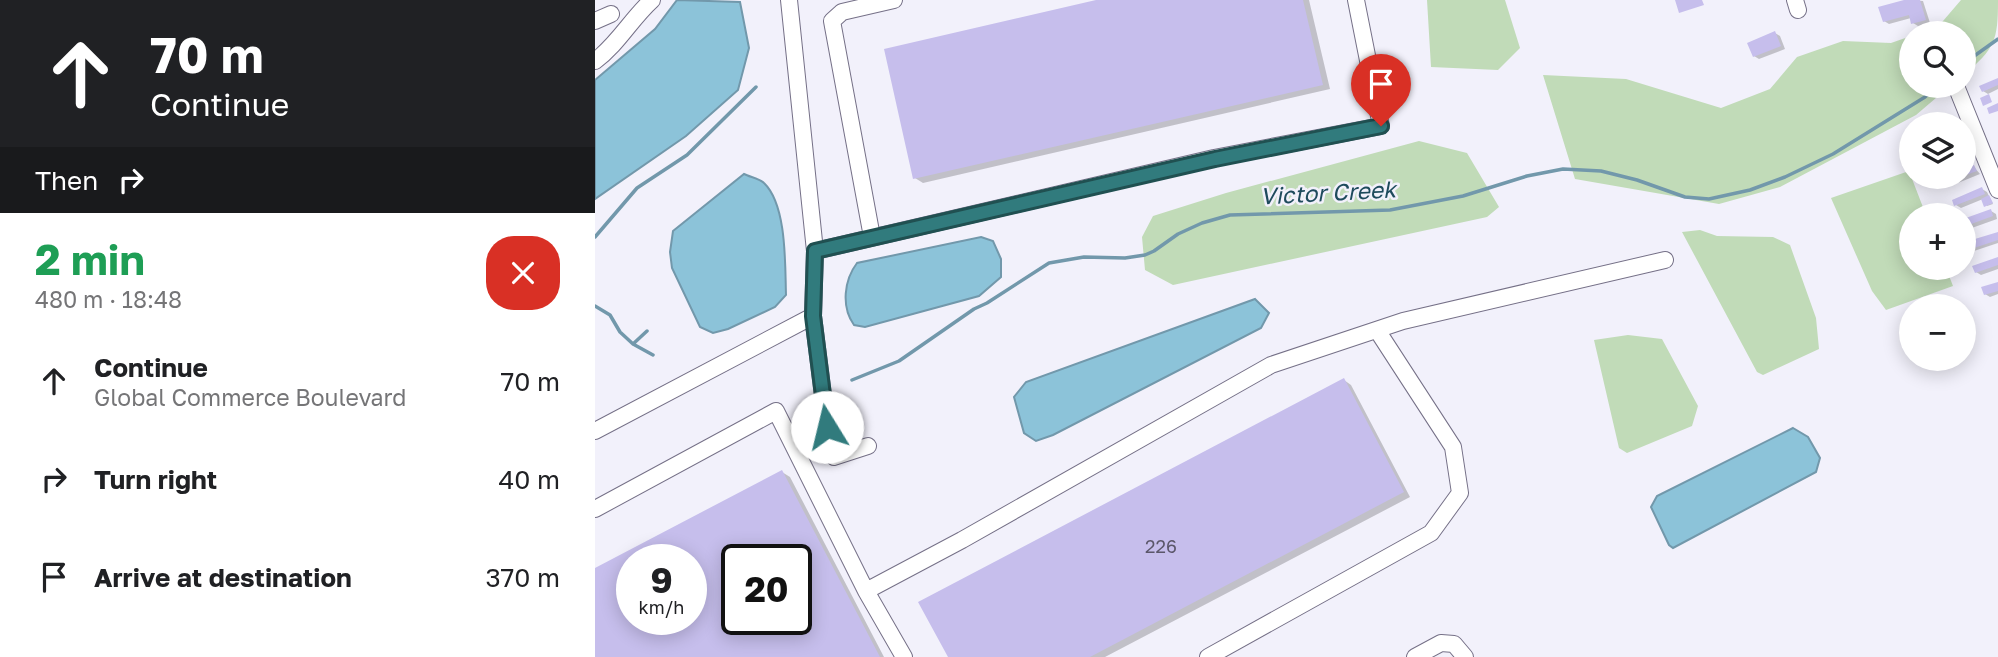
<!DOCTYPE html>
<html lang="en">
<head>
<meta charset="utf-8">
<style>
	body { margin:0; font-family:"Golos Text",sans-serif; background:#f2f2f2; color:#202124; height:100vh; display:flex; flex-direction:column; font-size:26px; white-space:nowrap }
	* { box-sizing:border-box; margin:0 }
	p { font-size:23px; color:#757577 }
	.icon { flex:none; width:38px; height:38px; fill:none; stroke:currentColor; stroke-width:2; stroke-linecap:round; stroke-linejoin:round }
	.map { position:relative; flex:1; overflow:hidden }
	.sheet { display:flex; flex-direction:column; background:#fff; width:595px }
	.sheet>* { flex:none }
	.top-card { background:#202124; color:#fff; overflow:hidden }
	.fabs { position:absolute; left:1304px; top:21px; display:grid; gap:14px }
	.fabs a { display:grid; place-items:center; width:77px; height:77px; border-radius:50%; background:#fff; box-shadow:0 4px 18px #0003; font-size:35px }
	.speed { position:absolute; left:21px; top:544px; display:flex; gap:14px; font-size:35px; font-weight:700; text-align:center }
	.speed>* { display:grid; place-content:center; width:91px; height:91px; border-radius:50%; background:#fff; box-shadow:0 4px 18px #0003; line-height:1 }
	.speed small { font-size:18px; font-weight:400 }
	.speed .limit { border:4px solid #111; border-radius:10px; background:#fff; color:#111 }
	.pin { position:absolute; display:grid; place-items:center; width:60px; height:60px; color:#fff; margin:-72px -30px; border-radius:50% 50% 50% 0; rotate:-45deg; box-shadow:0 0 7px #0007 }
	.pin .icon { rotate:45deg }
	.me { position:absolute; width:77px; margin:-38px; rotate:351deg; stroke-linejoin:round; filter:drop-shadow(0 0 5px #0008) }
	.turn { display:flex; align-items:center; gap:24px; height:147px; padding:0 35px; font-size:32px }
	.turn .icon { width:91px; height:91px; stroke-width:2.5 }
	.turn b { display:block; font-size:49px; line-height:60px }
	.then { display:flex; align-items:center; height:66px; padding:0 35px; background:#0003; gap:14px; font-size:26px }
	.round { display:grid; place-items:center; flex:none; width:74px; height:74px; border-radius:28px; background:#f2f2f2 }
	.headline { display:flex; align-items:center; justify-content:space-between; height:119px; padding:0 35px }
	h1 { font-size:42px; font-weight:700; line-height:52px; color:#1e9e55 }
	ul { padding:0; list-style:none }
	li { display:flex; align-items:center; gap:21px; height:98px; padding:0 35px }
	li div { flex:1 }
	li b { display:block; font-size:26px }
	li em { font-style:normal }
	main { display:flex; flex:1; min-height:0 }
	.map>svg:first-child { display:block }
	.green { fill:#c1dbb8 }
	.water { fill:#8cc3d9; stroke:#7298ab; stroke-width:2 }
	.shadow { fill:#0003; fill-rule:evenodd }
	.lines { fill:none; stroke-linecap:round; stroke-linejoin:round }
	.stream { stroke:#7298ab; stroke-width:3.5 }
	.building { fill:#c6beec; fill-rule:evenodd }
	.minor-casing { stroke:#757087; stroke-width:18 }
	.minor { stroke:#fff; stroke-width:16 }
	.route-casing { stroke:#205051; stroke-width:18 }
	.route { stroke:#317b7d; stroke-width:12 }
	.labels { text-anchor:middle; stroke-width:5; stroke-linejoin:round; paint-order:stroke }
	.number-label { font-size:18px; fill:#5b576a }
	.water-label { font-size:23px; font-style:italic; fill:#1e4b5c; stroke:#f2f1fb }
</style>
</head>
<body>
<main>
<section class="sheet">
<div class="top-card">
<div class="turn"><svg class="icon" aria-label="ahead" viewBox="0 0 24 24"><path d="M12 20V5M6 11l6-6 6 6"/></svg><div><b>70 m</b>Continue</div></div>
<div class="then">Then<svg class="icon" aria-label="right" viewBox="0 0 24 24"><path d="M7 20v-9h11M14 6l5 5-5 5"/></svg></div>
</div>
<div class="headline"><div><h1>2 min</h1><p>480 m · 18:48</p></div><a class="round" style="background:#d93025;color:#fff"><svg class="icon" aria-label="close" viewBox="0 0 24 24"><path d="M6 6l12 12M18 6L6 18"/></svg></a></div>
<ul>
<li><svg class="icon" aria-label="ahead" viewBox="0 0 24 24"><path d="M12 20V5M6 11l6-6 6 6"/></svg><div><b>Continue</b><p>Global Commerce Boulevard</p></div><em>70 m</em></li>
<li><svg class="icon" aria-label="right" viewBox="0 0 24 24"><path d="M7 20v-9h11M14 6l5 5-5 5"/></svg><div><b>Turn right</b></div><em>40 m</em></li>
<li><svg class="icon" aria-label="arrive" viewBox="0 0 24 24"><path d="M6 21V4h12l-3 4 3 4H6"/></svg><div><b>Arrive at destination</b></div><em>370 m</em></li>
</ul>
</section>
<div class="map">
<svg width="1403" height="657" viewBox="0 0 1403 657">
	<rect width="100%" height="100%" fill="#f2f1fb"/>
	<!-- green -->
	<path class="green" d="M832,0H910L925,48L903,70L836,67Z
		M1366,0H1403C1403,41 1400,48 1369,75L1368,33H1326L1342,28Z
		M1316,36V86H1355L1321,115L1185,187L1124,204L980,179L948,75L1031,79L1126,108L1175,89L1202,57L1248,41L1296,43Z
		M824,141L872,153L904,207L892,217L578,285L550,270L547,237L558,216L631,193Z
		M1314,171L1331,215H1316V268H1351L1358,286L1291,310L1277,291L1236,198Z
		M1105,230L1122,236L1178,237L1195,245L1221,318L1224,349L1168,375L1162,372L1087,232Z
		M1033,335L1067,339L1103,406L1097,426L1032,453L1024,448L999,340Z"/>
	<!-- water -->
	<path class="water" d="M82,0L145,2L154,48L143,90L91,136L0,199V80L60,29Z
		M149,174C155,177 165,179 169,183C192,205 190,265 191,295L180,307L133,329L118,333L105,327L77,268L75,252L78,231Z
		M386,237L398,241L406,259V277L384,296L270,327L259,325C246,307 249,280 262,263Z
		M660,299L674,313L666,328L458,435L441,441L429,433L419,397L431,382Z
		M1198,428L1213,437L1225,458L1221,472L1078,548L1074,545L1056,507L1062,496Z"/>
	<!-- shadow -->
	<path class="shadow" d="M509,0H714L735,89L328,183L320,178Z
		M1316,0L1328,1L1335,23L1323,26L1318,23L1316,18L1294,24L1289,21Z
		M1180,33L1185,36L1190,49L1164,59L1159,56Z
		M1403,80V89L1393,94L1388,91L1387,87Z
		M1370,144L1376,152L1368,155V145Z
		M1379,167L1385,174L1358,185L1353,182L1351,178L1368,177V171Z
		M1387,189L1392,192L1398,204L1392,206L1388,199L1366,208L1361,205Z
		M1396,211L1401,214L1402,219L1374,229L1369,226Z
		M1403,234V243L1379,251L1374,248L1372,243Z
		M1403,259V269L1386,275L1381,272L1380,267Z
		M1403,284V294L1395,297L1390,294L1388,288Z
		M749,380L756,385L815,497L510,657H355Z
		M187,472L195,477L289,657H0V570ZM37,560H96V620H37ZM142,560H201V620H142Z"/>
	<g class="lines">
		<!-- stream -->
		<path class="stream" d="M1368,64L1403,39
			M0,237L42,188L92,155L161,87
			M0,306L15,315L25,332L38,344L58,355
			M38,344L52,331
			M257,380L304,361L379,309L392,303L454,263L489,257L530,258L550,255L559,251L583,234L607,223L635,215L795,210L868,196L932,176L968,169L1006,171L1042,180L1090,197L1114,199L1155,190L1190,177L1238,154L1330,97L1343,86"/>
	</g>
	<!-- building -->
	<path class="building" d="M501,0H708L728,85L318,179L289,49Z
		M1080,0H1107L1109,5L1084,13Z
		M1309,0H1325L1331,20L1316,24L1314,15L1288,22L1283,7Z
		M1180,31L1186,46L1158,57L1152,43Z
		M1403,78V85L1387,92L1384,86Z
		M1394,94L1397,102L1388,106L1385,98Z
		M1403,103V111L1394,114L1392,108Z
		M1379,165L1382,171L1368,176V169Z
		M1349,177H1368L1352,183Z
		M1387,187L1390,194L1359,206L1357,200Z
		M1394,195L1398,203L1389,207L1386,199Z
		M1396,209L1398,216L1368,227V219Z
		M1403,232V240L1373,250L1370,242Z
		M1403,257V265L1380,273L1377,266Z
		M1403,282V291L1389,295L1386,287Z
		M749,378L809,492L495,657H353L323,602Z
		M187,470L285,657H0V568ZM37,560H96V620H37ZM142,560H201V620H142Z"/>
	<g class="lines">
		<!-- minor casing -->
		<g class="minor-casing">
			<path id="minor" d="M194,0L220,251L218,316L232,427L239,457L273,446
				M1200,0L1203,10
				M0,21L16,14
				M0,61C23,44 36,19 57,0
				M1361,86L1403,190
				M277,237L237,21L247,12L299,0
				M220,251L619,158L786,126L761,0
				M0,431L218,316
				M0,509L181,411L271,591L309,657
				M271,591L367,540L676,365L808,321L1070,260
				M613,657L836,533L865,493L858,447L782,330
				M820,657L846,643L859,644L870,657"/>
		</g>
		<!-- minor -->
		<use href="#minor" class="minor"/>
	</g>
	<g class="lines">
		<!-- route casing -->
		<g class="route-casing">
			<path id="route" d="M232,427L218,316L220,251L620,159L786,126"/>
		</g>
		<!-- route -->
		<use href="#route" class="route"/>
	</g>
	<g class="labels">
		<!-- number labels -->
		<g class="number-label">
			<text x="566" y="553">226</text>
		</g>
		<!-- water labels -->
		<g class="water-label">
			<text transform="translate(733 193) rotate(-3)" y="8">Victor Creek</text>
		</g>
	</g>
</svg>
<div class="fabs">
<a><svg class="icon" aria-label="search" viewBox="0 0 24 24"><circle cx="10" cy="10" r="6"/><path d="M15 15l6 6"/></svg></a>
<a><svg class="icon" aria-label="layers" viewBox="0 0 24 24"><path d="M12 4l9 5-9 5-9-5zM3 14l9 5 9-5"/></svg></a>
<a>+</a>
<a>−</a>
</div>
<div class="speed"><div>9<small>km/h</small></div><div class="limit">20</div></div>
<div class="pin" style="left:786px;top:126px;background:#d93025"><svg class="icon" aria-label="arrive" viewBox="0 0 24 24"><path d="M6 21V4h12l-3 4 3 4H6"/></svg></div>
<svg class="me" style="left:232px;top:427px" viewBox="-20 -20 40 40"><circle r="19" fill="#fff"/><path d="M0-13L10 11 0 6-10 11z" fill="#317b7d"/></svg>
</div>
</main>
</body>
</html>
